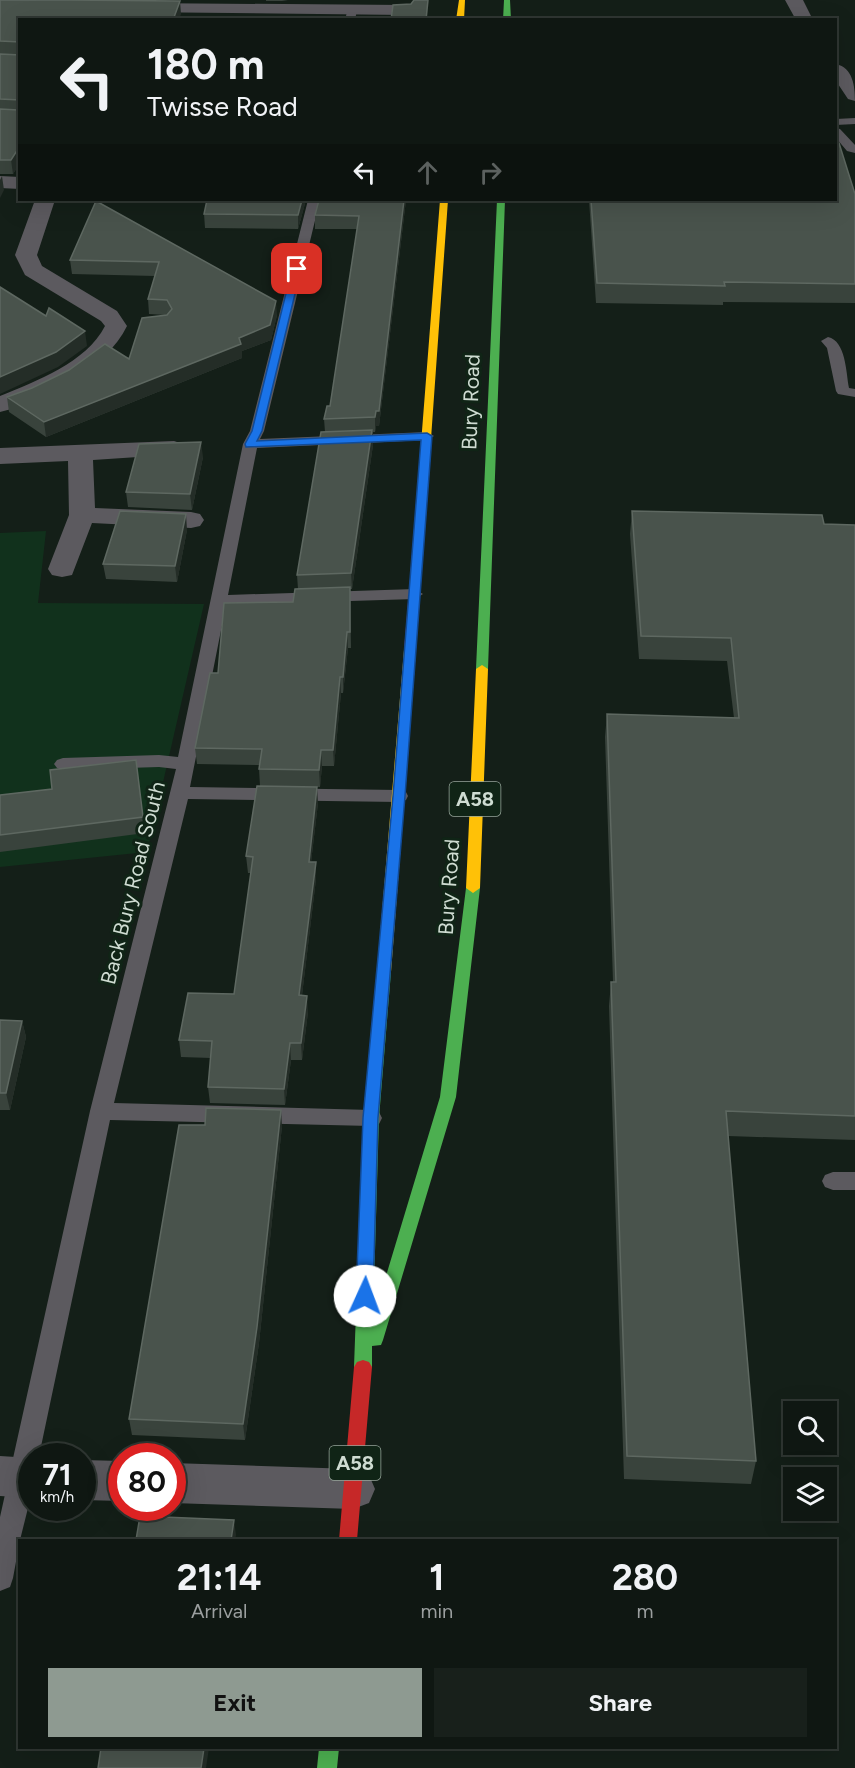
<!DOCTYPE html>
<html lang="en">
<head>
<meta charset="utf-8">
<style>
	body { margin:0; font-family:Figtree,sans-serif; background:#18201b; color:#f1f3f6; height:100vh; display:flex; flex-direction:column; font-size:22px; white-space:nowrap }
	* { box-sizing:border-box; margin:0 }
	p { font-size:20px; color:#9b9f9f }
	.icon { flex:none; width:33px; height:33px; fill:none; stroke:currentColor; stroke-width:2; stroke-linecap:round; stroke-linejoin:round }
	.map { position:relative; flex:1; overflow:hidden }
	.sheet { position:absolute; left:18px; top:1539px; width:819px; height:210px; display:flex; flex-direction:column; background:#0f1712; border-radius:0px; box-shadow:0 6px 24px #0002,0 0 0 2px #2f3632 }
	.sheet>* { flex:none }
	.top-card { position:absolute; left:18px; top:18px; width:819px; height:183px; border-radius:0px; box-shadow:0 6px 24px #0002,0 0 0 2px #2f3632; background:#0f1712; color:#f1f3f6; overflow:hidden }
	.controls { position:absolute; left:783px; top:1401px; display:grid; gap:12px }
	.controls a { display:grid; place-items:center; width:54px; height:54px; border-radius:0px; background:#0f1712; box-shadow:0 6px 24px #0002,0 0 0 2px #2f3632; font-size:30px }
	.speed { position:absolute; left:18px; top:1443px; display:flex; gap:12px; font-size:30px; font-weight:700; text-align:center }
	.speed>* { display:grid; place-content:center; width:78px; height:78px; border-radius:50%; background:#0f1712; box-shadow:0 6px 24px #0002,0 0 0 2px #2f3632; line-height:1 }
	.speed small { font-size:15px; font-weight:400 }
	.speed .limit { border:9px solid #d22; background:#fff; color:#111 }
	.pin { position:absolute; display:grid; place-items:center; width:51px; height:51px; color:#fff; margin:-26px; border-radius:12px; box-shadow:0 3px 9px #0006 }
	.me { position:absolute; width:66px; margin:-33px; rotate:2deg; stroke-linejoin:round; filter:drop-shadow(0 0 4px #0008) }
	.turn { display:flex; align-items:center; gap:21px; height:126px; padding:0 30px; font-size:27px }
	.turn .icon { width:78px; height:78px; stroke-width:2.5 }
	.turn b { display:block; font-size:42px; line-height:51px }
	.lanes { display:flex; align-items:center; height:57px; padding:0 30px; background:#0003; justify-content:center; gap:30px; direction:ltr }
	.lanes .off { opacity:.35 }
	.eta { display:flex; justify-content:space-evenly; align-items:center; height:102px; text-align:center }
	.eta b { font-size:36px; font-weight:700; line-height:42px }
	.button { display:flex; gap:12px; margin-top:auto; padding:12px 30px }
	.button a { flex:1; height:69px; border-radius:0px; background:#8e9a91; color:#111; font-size:24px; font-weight:700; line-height:69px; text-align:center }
	.button a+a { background:#18201b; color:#f1f3f6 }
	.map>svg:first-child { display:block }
	.green { fill:#11311c }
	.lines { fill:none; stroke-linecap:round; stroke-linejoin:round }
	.lane { fill:#5c5a5f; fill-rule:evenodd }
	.street { fill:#5c5a5f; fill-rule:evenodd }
	.fast { fill:#4caf50; fill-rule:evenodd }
	.slow { fill:#ffc107; fill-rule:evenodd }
	.jam { fill:#c62828; fill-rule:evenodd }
	.wall { fill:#39433c }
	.shaded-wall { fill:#242d27 }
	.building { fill:#49534c; stroke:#5e6861; stroke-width:1.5 }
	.route { fill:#1a73e8; stroke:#114b97; stroke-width:1.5 }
	.labels { text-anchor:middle; stroke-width:6; stroke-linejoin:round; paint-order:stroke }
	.shield { fill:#102416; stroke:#96a59a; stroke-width:1.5 }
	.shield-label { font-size:20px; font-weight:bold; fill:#cfdcd2 }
	.street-label { font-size:21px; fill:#cfdcd2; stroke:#102416 }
</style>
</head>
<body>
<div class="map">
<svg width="855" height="1768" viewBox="0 0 855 1768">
	<rect width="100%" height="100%" fill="#141f18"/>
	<!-- green -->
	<path class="green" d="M46,531L38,603L204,604L147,852L0,867V533Z"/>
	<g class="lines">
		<!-- lane -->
		<path class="lane" d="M348,8L357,10L355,20H345Z
			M855,118V124L836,125V119Z
			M836,128L840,129L855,145V153L847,151L836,138Z
			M308,200H320L264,431L260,439L427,432L434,436L427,440L257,448L228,595L415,589L423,594L415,599L226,605L190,787L399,790L406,792L408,796L406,800L399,802L188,799L114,1103L371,1110L379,1112L382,1118L379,1124L371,1126L110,1120L39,1456H32V1492L20,1540L13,1578L10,1587L0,1591V1517L90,1111L176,769L159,767L63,770L57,768L54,764L57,760L63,758L159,755L178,757L243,444L250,431Z
			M828,337C846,341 846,372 849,388L855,389V397L838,394L836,391L827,348L821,341Z
			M833,1172H855V1190H833L825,1187L822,1181L825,1175Z"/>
		<!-- street -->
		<path class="street" d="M785,0H803L813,20H796Z
			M137,3L405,5L411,6L414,10L411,14L405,15L131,12L128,8L131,4Z
			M836,64C853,68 855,86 855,101L848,99L836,81Z
			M0,176L20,177V189L0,188Z
			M35,200H55L37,255L42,266L117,311L127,326C107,368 45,401 0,412V396C36,381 86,363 105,326L101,321L25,275L15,255Z
			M174,441L183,444L187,449L183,454L93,460L95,508L191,512L200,514L204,520L200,526L191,528L92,523L72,575L62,577L52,575L48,569L69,515L68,461L0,464V448Z
			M0,1456L32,1458V1498L0,1496Z
			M82,1460L122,1461V1501L82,1500Z
			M172,1463L353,1469L369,1475L375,1489L369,1503L353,1509L172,1503Z"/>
		<!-- fast -->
		<path class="fast" d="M504,0H510L511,20H503Z
			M497,200H505L488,669L482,673L476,669Z
			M473,883L480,888L456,1097L383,1340L381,1345L372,1346V1367L369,1372L363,1374L357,1372L354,1367L363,1118L377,972L379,968H389L391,972L379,1118L373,1319L440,1097L466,888Z
			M319,1748H339L337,1768H317Z"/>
		<!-- slow -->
		<path class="slow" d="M459,0H465L464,20H456Z
			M440,200H448L427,495L422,498L417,495Z
			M410,646L416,650L391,972L389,976H379L377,972L404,650Z
			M482,665L488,669L480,888L473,893L466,888L476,669Z"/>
		<!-- jam -->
		<path class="jam" d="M422,492L427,495L416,650L410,654L404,650L417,495Z
			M363,1360L369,1362L372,1367L357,1540H339L354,1367L357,1362Z"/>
	</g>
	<!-- wall -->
	<path class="wall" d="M0,0L181,14L20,20V163L13,174H0Z
		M266,0H288L282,1H266Z
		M855,194V303L723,302V305L596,303L589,200H836Z
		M306,200L298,229L205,228L204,214Z
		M406,200L379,426H376L375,432H373V445L352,589H350L351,648H348L343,693H341L334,766H322L320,787L260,786L259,769L260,765L197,764L195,748L218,673L293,602L298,589L297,575L325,432L324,419L330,406L357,229H315V215Z
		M96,201L277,315L271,340L242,351V358L46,437L9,412L7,397L129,359L166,315L149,314L148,299L155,276L72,274L70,260Z
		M203,457L192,510L128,507L126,492Z
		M632,511L824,524L855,525V1140L728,1136L756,1461L751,1484L624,1479L609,1006L611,982H613L605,737L607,714L734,718L727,661L639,659L630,534Z
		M187,530L177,582L106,579L103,564Z
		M136,760L145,833L0,852V795L52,789Z
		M318,803L311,862L316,879L302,995L308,1012L302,1060H291L285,1105L210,1103L208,1087L211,1058L181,1057L179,1040L234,994L251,873H248L246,856Z
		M0,1020L22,1021L26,1037L10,1110H0Z
		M282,1126L259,1343L245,1440L132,1435L129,1419Z"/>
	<!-- shaded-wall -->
	<path class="shaded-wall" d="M428,0L427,20H426Z
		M180,1L181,14L179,20H173Z
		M18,149L20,163L13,174L11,160Z
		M2,176L4,190L0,198V180Z
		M302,200H306L298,229V215Z
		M404,200H406L379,426H376L375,432V417Z
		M276,301L277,315L271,340L242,351V358L46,437L44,422L239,338Z
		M85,331L87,346L58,367L0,394V377Z
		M372,430L373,445L352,589L351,573Z
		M201,442L203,457L192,510L190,494Z
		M186,514L187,530L177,582L175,566Z
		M347,632L348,648L343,693V677Z
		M340,677L341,693L334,766L333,750Z
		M321,750L322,766L320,787L319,770Z
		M317,787L318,803L309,879V862Z
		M316,862V879L300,1012L299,995Z
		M307,996L308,1012L302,1060L301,1043Z
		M22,1021L26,1037L10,1110L6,1093Z
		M290,1043L291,1060L285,1105L284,1089Z
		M281,1110L282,1126L259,1343L245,1440L243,1424Z
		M234,1520L236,1535L235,1540H231Z
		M204,1748H209L206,1768H201Z"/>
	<!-- building -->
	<path class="building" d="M0,0H66L180,1L173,20H20V42L0,41Z
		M414,0H428L426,20H391L393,5L411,4Z
		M0,54L20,55V100L0,99Z
		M0,109L18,110L20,109V149H18L11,160H0Z
		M836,143H839L855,194V284L724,282L725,286L597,283L591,200H836Z
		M207,200H302L298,215L204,214Z
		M319,200H404L379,411H376L375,417L324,419L327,406H330L359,216L315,215Z
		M96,201L276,301L270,325L239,338L241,344L44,422L7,397L32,388L69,370L105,344L129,359L142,318L167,315L172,309L167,300L148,299L159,262L70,260Z
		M0,287L46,316L49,308L85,331L56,352L0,377Z
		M372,430L351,573L297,575L321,432Z
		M201,442L190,494L126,492L139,444Z
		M120,511L186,514L175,566L103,564Z
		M632,511L822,515L824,524L855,525V1116L726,1111L756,1461L627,1456L611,982H616L607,714L739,718L731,638L641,636Z
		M350,587V632H347L343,677H340L333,750H321L319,770L259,769L262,749L195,748L210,673H218L224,603L293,602L295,589Z
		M136,760L143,817L0,835V795L52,789L50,770Z
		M257,786L317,787L309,862H316L299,995L307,996L301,1043H290L284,1089L208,1087L212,1041L179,1040L188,993L234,994L253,857L246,856Z
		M0,1020L22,1021L6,1093H0Z
		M206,1108L281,1110L257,1327L243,1424L129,1419L179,1125H205Z
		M140,1516L234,1520L231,1540H136Z
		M101,1748H204L201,1768H98Z"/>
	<!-- route -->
	<path class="route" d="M297,266L301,269L262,431L257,441L427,433L432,436L405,796L378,1118L373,1296L371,1301L365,1303L359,1301L356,1296L363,1118L393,796L421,440L246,447L245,444L252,431L292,269Z"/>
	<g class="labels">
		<!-- shield labels -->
		<g class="shield">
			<rect x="449.5" y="782" width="51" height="34" rx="4.5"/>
			<rect x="329.5" y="1446" width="51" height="34" rx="4.5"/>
		</g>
		<g class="shield-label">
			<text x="475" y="806">A58</text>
			<text x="355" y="1470">A58</text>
		</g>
		<!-- street labels -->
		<g class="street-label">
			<text transform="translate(471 402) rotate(-88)" y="7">Bury Road</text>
			<text transform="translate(133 883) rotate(-76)" y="7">Back Bury Road South</text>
			<text transform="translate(449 887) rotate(-86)" y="7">Bury Road</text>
		</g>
	</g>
</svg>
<div class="controls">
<a><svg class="icon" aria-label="search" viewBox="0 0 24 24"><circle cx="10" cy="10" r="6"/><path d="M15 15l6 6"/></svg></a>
<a><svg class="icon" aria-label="layers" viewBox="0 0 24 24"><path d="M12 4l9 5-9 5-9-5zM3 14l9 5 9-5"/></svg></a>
</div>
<div class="speed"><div>71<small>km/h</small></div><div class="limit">80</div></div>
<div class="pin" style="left:297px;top:269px;background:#d93025"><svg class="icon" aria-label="arrive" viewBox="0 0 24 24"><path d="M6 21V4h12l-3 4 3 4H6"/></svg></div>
<svg class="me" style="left:365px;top:1296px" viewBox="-20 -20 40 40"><circle r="19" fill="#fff"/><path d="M0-13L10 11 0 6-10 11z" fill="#1a73e8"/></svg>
<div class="top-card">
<div class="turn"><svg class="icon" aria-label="left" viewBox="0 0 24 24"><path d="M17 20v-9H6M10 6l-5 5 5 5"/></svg><div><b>180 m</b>Twisse Road</div></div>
<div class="lanes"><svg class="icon" aria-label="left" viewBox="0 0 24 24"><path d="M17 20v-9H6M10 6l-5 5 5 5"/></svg><svg class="icon off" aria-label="ahead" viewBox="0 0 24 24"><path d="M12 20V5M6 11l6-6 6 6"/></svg><svg class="icon off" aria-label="right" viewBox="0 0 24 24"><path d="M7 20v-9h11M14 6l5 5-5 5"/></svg></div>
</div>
<section class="sheet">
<div class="eta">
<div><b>21:14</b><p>Arrival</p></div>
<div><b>1</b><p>min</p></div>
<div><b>280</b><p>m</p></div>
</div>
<div class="button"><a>Exit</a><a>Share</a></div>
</section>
</div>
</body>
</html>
